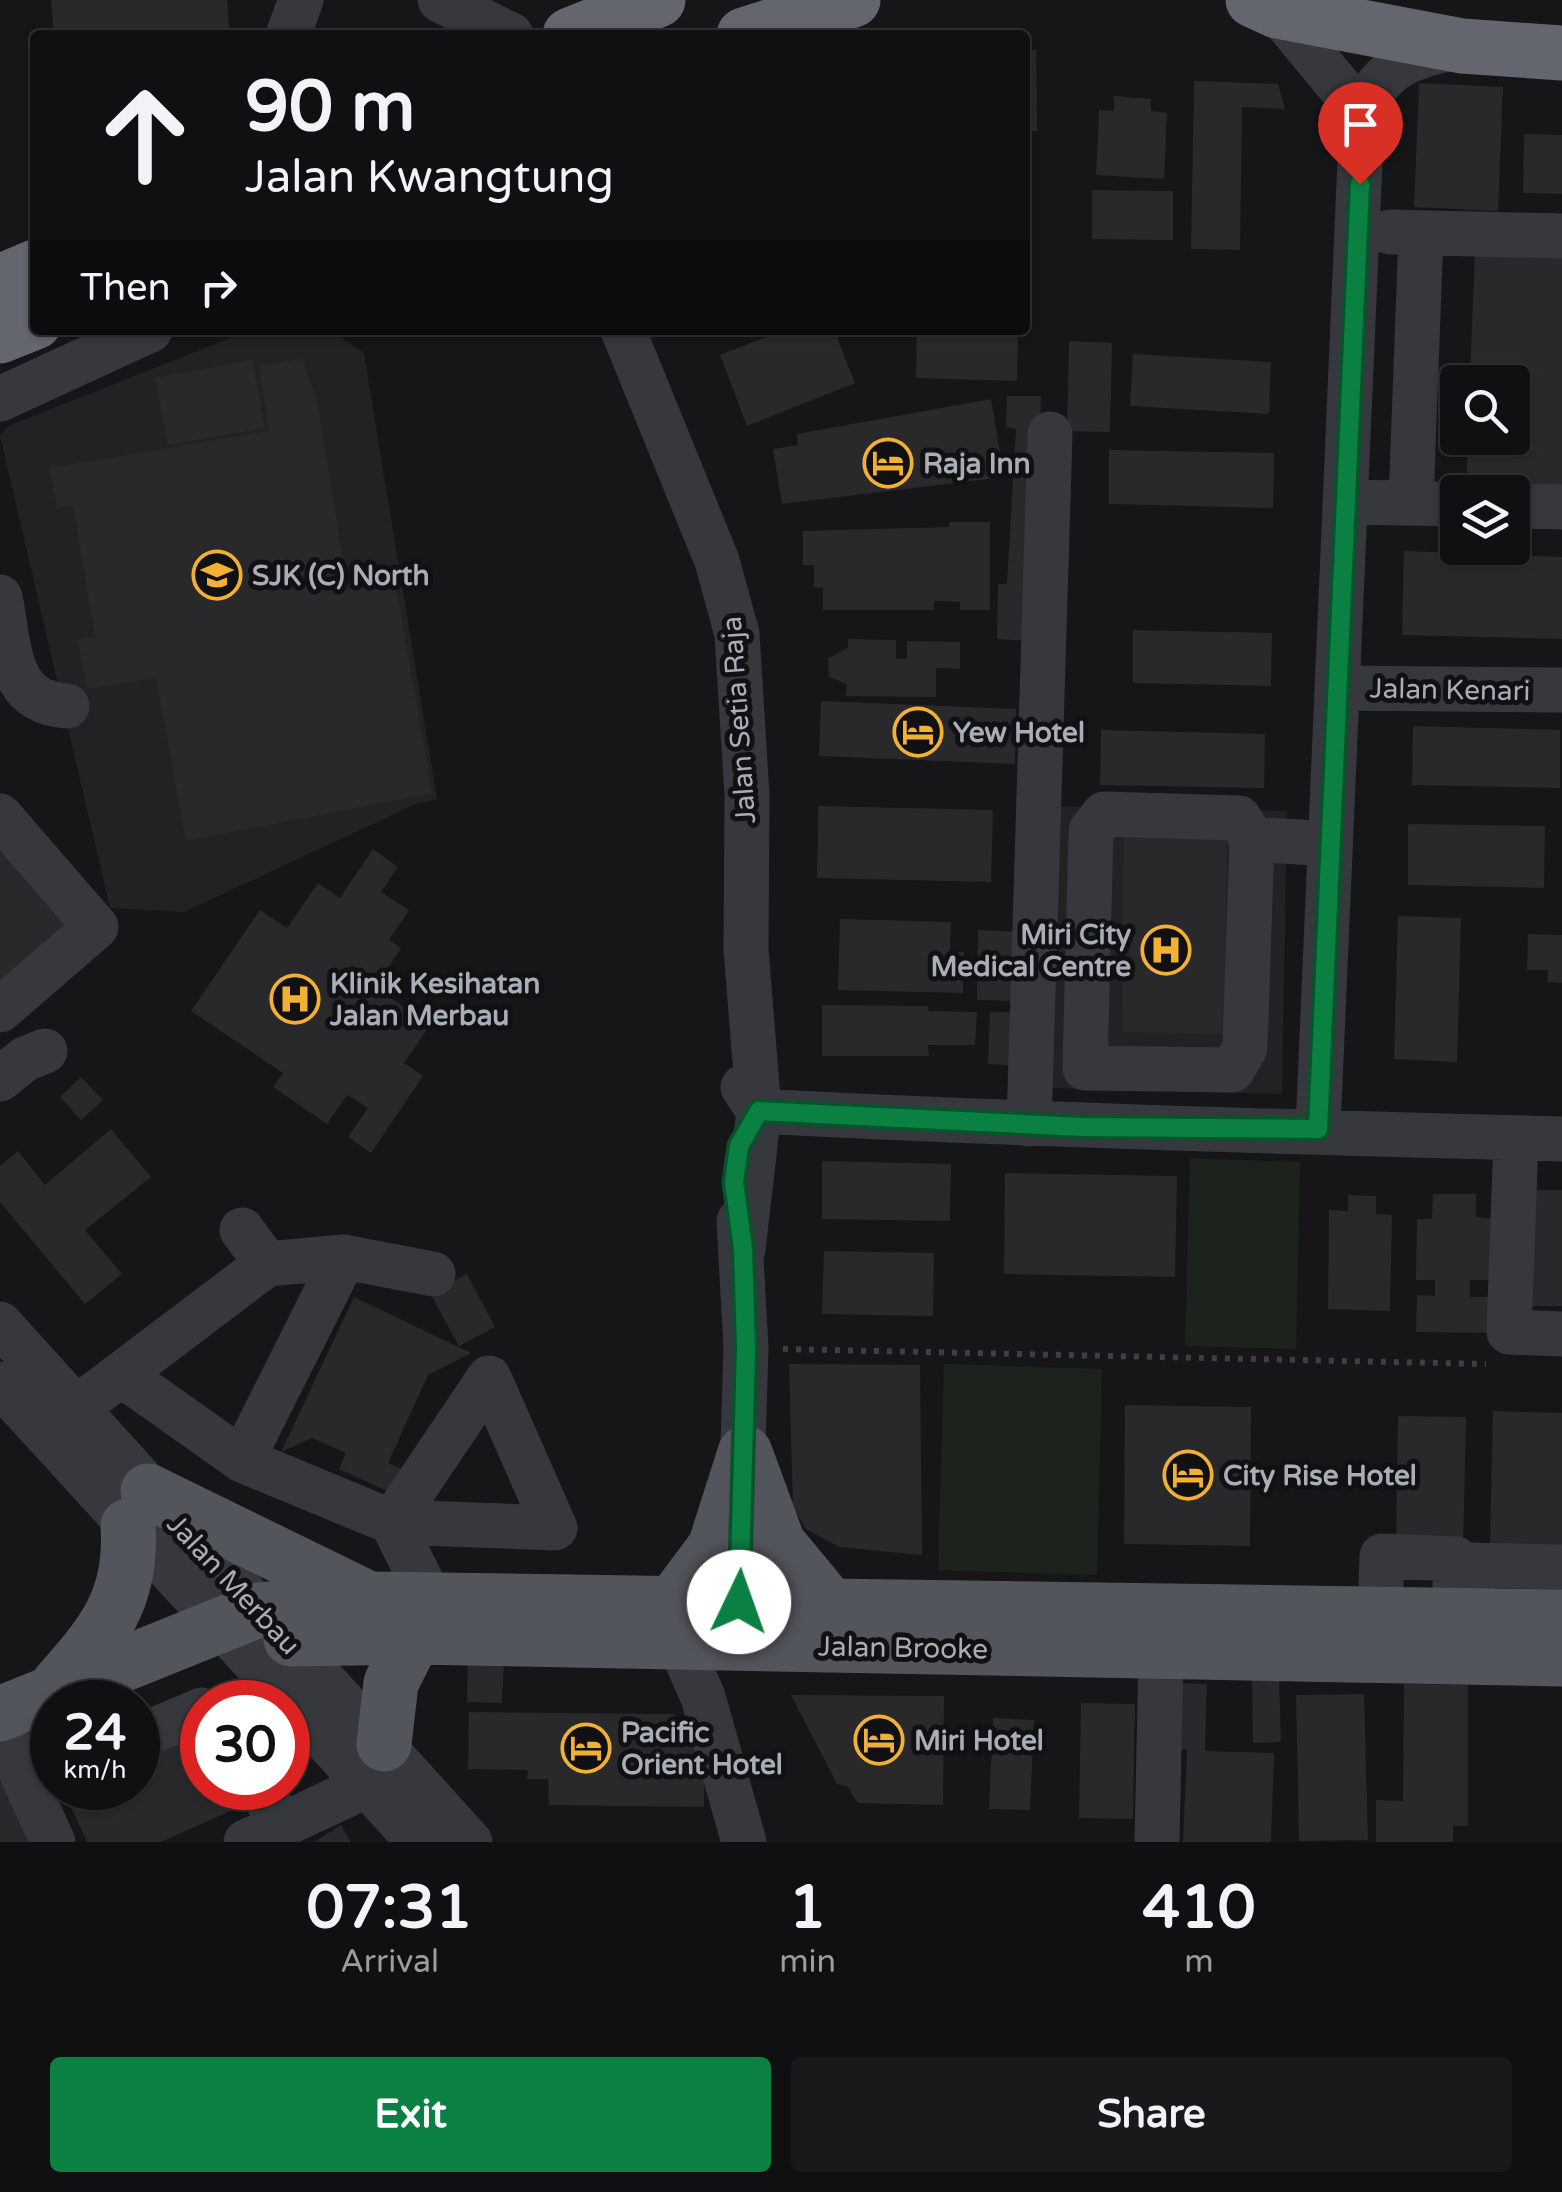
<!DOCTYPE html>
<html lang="en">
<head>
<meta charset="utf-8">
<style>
	body { margin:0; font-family:"Varela Round",sans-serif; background:#19191b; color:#f1f3f6; height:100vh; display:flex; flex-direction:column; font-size:38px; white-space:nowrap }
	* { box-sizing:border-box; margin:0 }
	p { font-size:32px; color:#9c9d9f }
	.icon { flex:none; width:55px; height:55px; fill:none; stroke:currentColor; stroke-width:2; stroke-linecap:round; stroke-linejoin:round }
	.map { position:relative; height:1842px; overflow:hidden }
	.side { display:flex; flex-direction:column; background:#101012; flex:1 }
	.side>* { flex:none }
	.top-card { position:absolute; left:30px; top:30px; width:1000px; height:305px; border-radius:10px; box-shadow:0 2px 8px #0004,0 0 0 2px #303032; background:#101012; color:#f1f3f6; overflow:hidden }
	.fabs { position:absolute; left:1440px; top:365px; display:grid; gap:20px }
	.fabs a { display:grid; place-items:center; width:90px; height:90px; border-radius:10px; background:#101012; box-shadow:0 2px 8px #0004,0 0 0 2px #303032; font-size:50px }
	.speed { position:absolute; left:30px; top:1680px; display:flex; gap:20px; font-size:50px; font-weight:700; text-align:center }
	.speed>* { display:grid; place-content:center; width:130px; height:130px; border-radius:50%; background:#101012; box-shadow:0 2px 8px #0004,0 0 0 2px #303032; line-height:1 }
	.speed small { font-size:25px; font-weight:400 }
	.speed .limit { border:15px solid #d22; background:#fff; color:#111 }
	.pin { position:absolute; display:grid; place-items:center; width:85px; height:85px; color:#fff; margin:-102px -42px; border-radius:50% 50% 50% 0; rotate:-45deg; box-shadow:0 0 10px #0007 }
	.pin .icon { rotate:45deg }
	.me { position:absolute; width:110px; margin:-55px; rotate:3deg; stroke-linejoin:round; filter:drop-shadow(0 0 8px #0008) }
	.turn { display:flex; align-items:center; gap:35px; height:210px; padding:0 50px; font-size:45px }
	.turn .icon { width:130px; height:130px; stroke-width:2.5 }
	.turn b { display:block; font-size:70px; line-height:85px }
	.then { display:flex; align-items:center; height:95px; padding:0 50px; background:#0003; gap:20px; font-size:38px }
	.eta { display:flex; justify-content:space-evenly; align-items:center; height:170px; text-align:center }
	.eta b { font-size:60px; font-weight:700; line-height:70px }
	.action { display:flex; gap:20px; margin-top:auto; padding:20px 50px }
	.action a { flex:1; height:115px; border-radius:10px; background:#0b8043; color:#fff; font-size:40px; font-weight:700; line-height:115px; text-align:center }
	.action a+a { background:#19191b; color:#f1f3f6 }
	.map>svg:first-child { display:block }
	.built { fill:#222225 }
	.green { fill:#1c231d }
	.building { fill:#29292c }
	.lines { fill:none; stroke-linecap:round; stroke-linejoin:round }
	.path { stroke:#3d3f44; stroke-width:6; stroke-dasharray:5 8; stroke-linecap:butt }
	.minor { stroke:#37383d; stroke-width:45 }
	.major { stroke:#53555c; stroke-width:55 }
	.highway { stroke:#63666e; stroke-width:55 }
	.route-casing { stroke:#07532c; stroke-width:25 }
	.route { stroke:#0b8043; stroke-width:18 }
	.labels { text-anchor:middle; stroke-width:10; stroke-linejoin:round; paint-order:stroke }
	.poi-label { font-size:28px; font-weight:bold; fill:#a8adb8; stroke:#111113; text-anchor:start }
	.street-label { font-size:28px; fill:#a8adb8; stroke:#111113 }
</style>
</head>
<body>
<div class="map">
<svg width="1562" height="1842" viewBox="0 0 1562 1842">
	<rect width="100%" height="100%" fill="#161618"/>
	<!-- built -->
	<path class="built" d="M251,330H330L364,353L437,799L416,804L184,912L110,908L0,436L8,426Z
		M1051,806L1287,811L1282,1094L1046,1088Z"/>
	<!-- green -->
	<path class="green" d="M1190,1158L1300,1162L1296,1349L1185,1346Z
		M944,1364L1102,1369L1097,1575L938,1570Z"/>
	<!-- building -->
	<path class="building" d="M51,0H227L230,35H54Z
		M1025,50H1036L1037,131H1025Z
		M1194,81L1278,84L1285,109L1242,107L1240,250L1191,249Z
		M1419,83L1503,87L1498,211L1414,207Z
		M1114,96L1151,99V111L1167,113L1164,179L1096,175L1099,110L1114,111Z
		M1524,134L1562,135V194L1523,193Z
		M1092,190L1173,191V240L1092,239Z
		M1475,246L1562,249V495L1466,491L1468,438H1512V382H1470Z
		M785,330H834L855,383L747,426L720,355Z
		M917,330H1018L1017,381L916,378Z
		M1069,341L1112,343L1110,432L1067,431Z
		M1133,354L1271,362L1269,414L1130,406Z
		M302,359L317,400L348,590L395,581L432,793L186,841L156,678L87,689L78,640L95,637L73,505L57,508L49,468L269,431L259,366Z
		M252,360L265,428L168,445L155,378Z
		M1007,396H1041L1031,641L997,639L998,584H1007L1016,429L1006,427Z
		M991,399L1004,477L782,504L773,449L798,445L797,434Z
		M1109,450L1274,453L1273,508L1109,504Z
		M949,522H990V610H960V602L934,601V610H823V588L814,587V565H803V531L949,527Z
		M1404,551L1562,557V639L1402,635Z
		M1133,630L1272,633L1271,686L1133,683Z
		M848,639L896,640V659H907V641L960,642V669L936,668V697L846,696L847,684L829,677L828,658L848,648Z
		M821,701L1016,709L1015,764L819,756Z
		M1413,726L1560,730V788L1412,785Z
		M1101,730L1265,734L1264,788L1100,785Z
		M818,806L993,810L991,882L817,878Z
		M1408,824L1545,826L1544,888L1408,885Z
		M1124,827L1227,828L1225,1034L1122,1032Z
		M0,843L72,923L0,982Z
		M373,849L398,867L381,892L409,910L389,940L401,948L375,987L430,1025L404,1063L423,1076L371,1153L348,1137L368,1108L347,1095L327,1124L273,1087L283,1073L191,1011L260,910L287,928L318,883L340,898Z
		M1398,916L1461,918L1457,1062L1394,1059Z
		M840,919L951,922L950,952H964L963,993L838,990Z
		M978,930L1023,932L1022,1001L977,1000Z
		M1528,934L1562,935V983L1547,982L1548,970H1527Z
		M822,1005L929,1006L928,1011L977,1012L975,1045H928L929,1056H822Z
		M990,1012L1023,1013L1020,1066L988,1064Z
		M81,1077L103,1100L81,1120L60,1097Z
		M111,1129L151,1177L85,1230L122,1274L85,1304L0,1202V1166L18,1151L45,1185Z
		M822,1161L951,1164L950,1221L822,1219Z
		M1005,1173L1177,1176L1175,1277L1004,1274Z
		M1524,1190H1562V1306H1523Z
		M1433,1194H1476V1217L1492,1218L1491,1280H1470V1297H1490V1333L1416,1332L1417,1295L1435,1296V1280H1416L1417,1219H1432Z
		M1348,1195L1376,1196V1214L1392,1215L1390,1311L1328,1309L1329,1210L1348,1211Z
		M824,1251L934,1253L933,1316L822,1314Z
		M467,1274L495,1327L459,1346L430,1293Z
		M354,1297L471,1353L428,1375L388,1463L410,1473L400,1497L339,1469L346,1453L312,1438L281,1452Z
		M789,1364L920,1365L922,1555L839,1547L806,1529L793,1507Z
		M1125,1405L1251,1407L1250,1546L1124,1544Z
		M1493,1411L1562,1413V1547L1490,1545Z
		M1398,1416L1466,1417L1463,1548L1396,1546Z
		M468,1658L504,1659L502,1703L467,1702Z
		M1252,1679H1279L1281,1742L1253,1743Z
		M1181,1683L1207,1684L1205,1751L1274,1753L1271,1842H1183L1187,1749H1179Z
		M1404,1684L1468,1685V1826H1453V1842H1376V1800L1403,1801Z
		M1364,1694L1368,1840L1299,1841L1296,1695Z
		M791,1695L944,1696L943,1805L858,1803L847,1786L837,1784Z
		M1081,1703L1135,1704L1133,1819L1079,1818Z
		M469,1712L674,1714L681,1728H704V1807L549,1805L548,1779H527L528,1770L468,1769Z
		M993,1718L1034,1720L1030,1810L989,1809Z
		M202,1729V1788H242L248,1803L161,1842H87L63,1790L138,1788V1757Z
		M5,1781L32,1842H0V1783Z
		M341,1825L351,1842H314Z"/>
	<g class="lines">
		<!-- path -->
		<path class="path" d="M783,1349L1486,1364"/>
		<!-- minor -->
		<path class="minor" d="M440,0L511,35
			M1277,11L1362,114
			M288,35L301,0
			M1390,232L1562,236
			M623,330L717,561L737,634L747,795L746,950L759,1111L743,1249
			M0,399L150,330
			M1346,502L1458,504
			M1411,503L1421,233
			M1512,506L1562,507
			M0,597C10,646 6,702 67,706
			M1338,688L1562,690
			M1104,814L1239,818L1252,839L1245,1048L1232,1070L1085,1068L1091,831Z
			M0,816L96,927L0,1010
			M1252,839L1330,844
			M0,1079L25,1059L45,1051
			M743,1087L759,1111C1026,1125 1294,1132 1562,1139
			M1029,1124L1050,434
			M1318,1129L1362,114C1380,66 1412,56 1460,46
			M1516,1138L1509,1332L1562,1334
			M242,1230L267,1264
			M0,1324L470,1842
			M122,1375L242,1460L392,1522L431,1601
			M489,1378L555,1528L392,1522Z
			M0,1384L419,1842
			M74,1410L267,1264L344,1257L433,1274
			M242,1460L344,1257
			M1471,1609L1472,1565L1562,1567
			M1380,1615L1382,1556L1456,1559L1454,1616
			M737,1636L746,1348L739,1221
			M679,1643L703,1697L744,1842
			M0,1726L53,1842
			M138,1737L202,1710
			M261,1788L281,1827
			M246,1842L370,1784
			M1157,1842L1161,1653"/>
		<!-- major -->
		<path class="major" d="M745,1453L778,1543L830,1606
			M148,1491L369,1599
			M674,1602L715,1547L745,1453
			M291,1639L414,1637L1562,1659
			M57,1686C103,1634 133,1599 128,1526
			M0,1714L258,1610L369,1599L1562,1617
			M384,1744L391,1683L414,1637"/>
		<!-- highway -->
		<path class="highway" d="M1253,0L1277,11L1462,46L1562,53
			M570,35L658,0
			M744,35L853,0
			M0,282L35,267
			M0,336L35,322"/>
	</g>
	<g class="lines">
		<!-- route casing -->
		<g class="route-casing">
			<path id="route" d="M739,1602L746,1348L743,1249L734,1182L739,1146L759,1111L1083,1127L1318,1129L1360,184"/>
		</g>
		<!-- route -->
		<use href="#route" class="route"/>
	</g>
	<!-- icons -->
	<defs>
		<g id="hotel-ring" transform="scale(2.5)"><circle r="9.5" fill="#111113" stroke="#f2b134" stroke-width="1.5"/><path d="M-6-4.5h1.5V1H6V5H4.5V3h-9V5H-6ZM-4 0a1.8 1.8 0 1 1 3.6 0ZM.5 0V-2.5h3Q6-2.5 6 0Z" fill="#f2b134"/></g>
		<g id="school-ring" transform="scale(2.5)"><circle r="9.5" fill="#111113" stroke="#f2b134" stroke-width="1.5"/><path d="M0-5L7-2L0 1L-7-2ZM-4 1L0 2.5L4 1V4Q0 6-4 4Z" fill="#f2b134"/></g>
		<g id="hospital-ring" transform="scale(2.5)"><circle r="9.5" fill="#111113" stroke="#f2b134" stroke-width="1.5"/><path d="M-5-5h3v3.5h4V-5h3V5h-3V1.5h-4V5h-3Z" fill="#f2b134"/></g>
	</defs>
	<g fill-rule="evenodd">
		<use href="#hotel-ring" x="888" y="463"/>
		<use href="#school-ring" x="217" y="575"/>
		<use href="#hotel-ring" x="918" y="732"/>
		<use href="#hospital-ring" x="1166" y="950"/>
		<use href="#hospital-ring" x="295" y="999"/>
		<use href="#hotel-ring" x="1188" y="1475"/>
		<use href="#hotel-ring" x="879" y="1740"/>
		<use href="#hotel-ring" x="586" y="1748"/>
	</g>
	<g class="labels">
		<!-- poi labels -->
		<g class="poi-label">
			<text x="923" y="473">Raja Inn</text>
			<text x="252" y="585">SJK (C) North</text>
			<text x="953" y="742">Yew Hotel</text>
			<text x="1131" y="944" text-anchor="end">Miri City<tspan x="1131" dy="32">Medical Centre</tspan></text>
			<text x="330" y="993">Klinik Kesihatan<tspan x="330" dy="32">Jalan Merbau</tspan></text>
			<text x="1223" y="1485">City Rise Hotel</text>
			<text x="621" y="1742">Pacific<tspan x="621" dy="32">Orient Hotel</tspan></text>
			<text x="914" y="1750">Miri Hotel</text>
		</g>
		<!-- street labels -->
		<g class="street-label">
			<text transform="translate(1450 689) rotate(1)" y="10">Jalan Kenari</text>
			<text transform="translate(738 720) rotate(-94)" y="10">Jalan Setia Raja</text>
			<text transform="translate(234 1584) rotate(47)" y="10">Jalan Merbau</text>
			<text transform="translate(903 1647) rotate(1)" y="10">Jalan Brooke</text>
		</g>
	</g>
</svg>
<div class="fabs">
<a><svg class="icon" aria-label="search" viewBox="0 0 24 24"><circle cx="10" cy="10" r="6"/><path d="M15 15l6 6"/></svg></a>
<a><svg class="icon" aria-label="layers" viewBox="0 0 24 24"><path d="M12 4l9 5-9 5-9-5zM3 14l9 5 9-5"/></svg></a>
</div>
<div class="speed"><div>24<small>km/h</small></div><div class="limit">30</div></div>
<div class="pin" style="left:1360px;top:184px;background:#d93025"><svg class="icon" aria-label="arrive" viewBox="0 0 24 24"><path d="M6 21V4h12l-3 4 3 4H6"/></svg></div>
<svg class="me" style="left:739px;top:1602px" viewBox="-20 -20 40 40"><circle r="19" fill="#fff"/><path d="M0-13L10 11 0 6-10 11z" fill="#0b8043"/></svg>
<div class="top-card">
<div class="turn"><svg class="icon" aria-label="ahead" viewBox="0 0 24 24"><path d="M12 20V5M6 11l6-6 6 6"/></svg><div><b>90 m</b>Jalan Kwangtung</div></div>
<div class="then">Then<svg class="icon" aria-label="right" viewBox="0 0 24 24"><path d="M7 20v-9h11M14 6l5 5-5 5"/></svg></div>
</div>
</div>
<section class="side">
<div class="eta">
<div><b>07:31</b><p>Arrival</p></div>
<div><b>1</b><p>min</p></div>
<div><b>410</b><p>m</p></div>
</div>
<div class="action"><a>Exit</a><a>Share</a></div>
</section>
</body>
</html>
